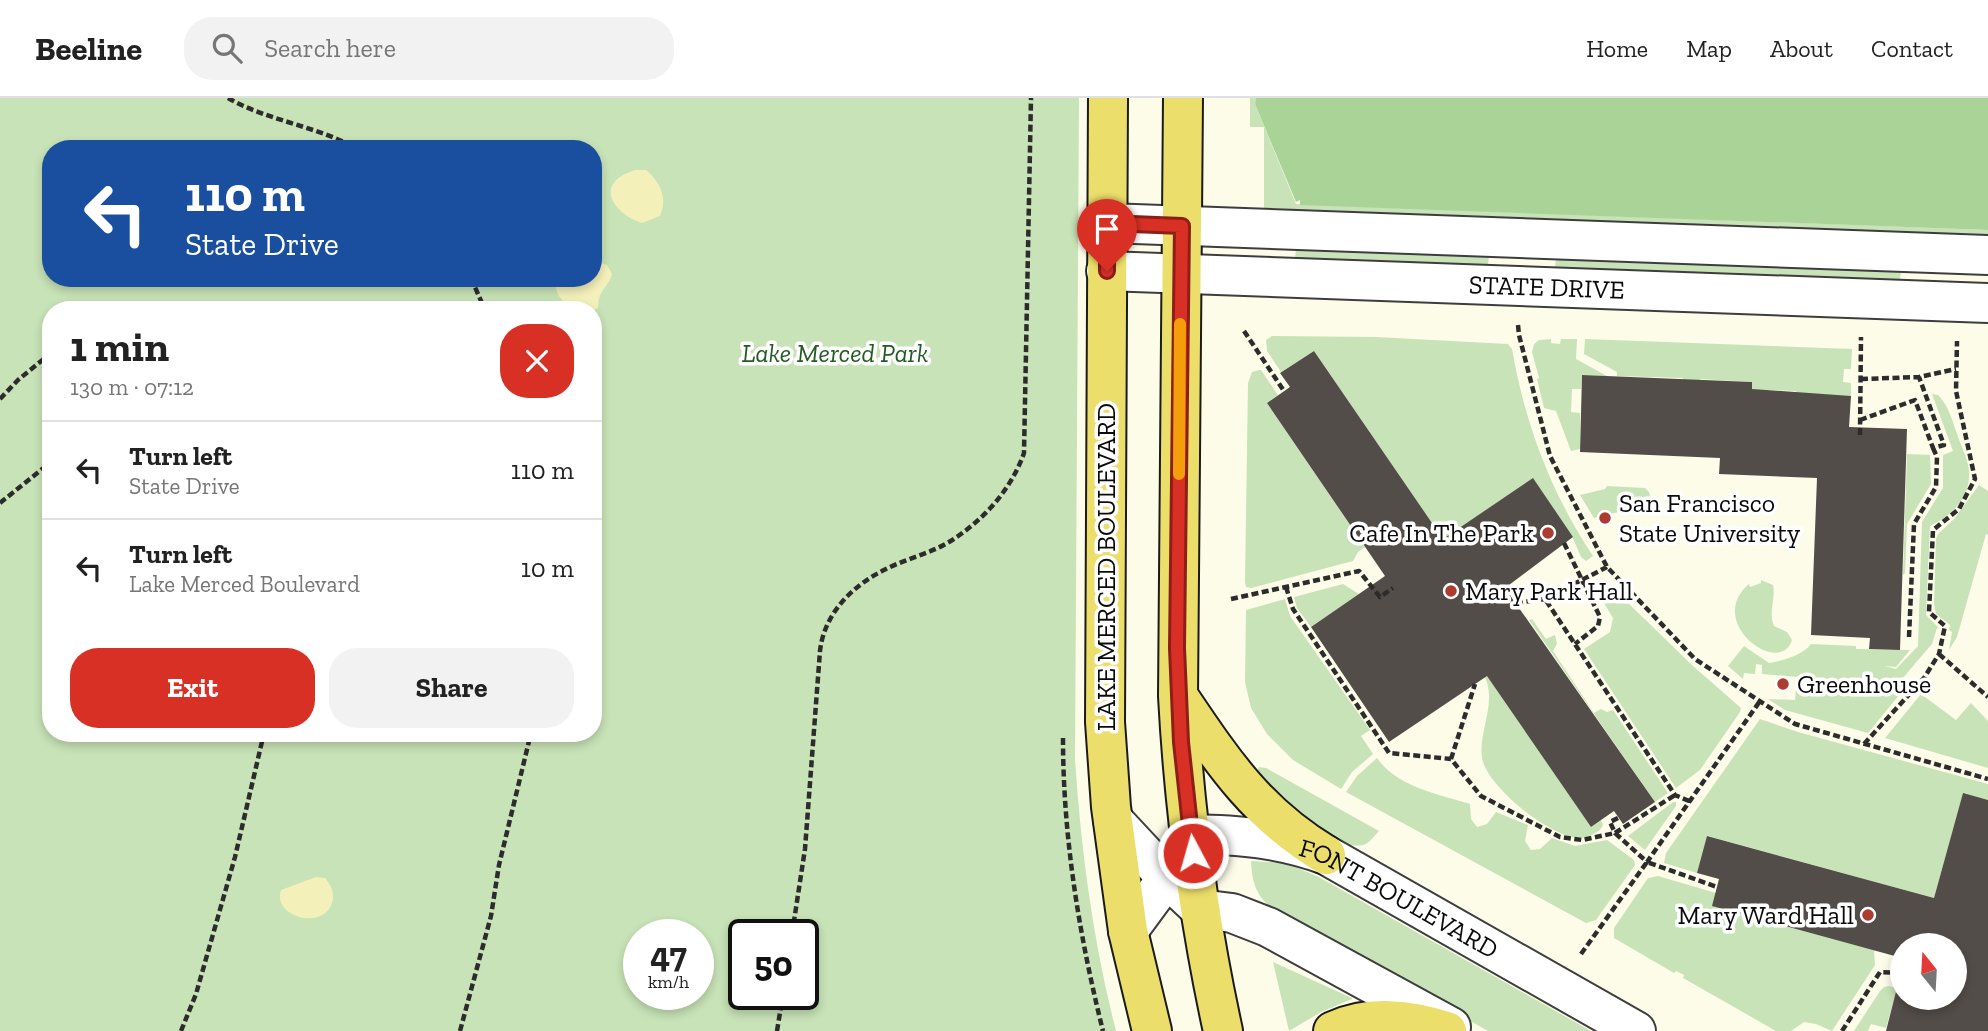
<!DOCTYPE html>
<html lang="en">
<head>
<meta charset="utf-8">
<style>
	body { margin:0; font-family:"Zilla Slab",serif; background:#f2f2f2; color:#222; height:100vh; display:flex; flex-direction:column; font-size:26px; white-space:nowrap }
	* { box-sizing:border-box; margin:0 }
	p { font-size:23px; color:#767676 }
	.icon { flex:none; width:38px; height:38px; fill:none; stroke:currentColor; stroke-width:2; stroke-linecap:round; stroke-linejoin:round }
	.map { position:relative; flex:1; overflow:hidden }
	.panel { position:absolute; left:42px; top:203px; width:560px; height:441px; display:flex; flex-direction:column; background:#fff; border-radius:28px; box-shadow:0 4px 10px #0003 }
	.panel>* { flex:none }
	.hud { position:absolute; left:42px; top:42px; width:560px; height:147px; border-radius:28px; box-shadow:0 4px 10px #0003; background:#1a4fa0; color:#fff; overflow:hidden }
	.needle { width:46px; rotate:342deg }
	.buttons { position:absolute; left:1890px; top:835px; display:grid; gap:14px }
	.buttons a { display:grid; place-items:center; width:77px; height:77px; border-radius:50%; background:#fff; box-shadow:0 4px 10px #0003; font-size:35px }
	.speed { position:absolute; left:623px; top:821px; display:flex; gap:14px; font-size:35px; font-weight:700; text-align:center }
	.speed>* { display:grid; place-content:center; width:91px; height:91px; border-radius:50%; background:#fff; box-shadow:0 4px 10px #0003; line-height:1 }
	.speed small { font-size:18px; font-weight:400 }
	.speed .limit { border:4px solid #111; border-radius:10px; background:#fff; color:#111 }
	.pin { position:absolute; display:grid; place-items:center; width:60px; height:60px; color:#fff; margin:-72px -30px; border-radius:50% 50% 50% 0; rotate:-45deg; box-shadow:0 0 7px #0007 }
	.pin .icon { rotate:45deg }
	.me { position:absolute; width:77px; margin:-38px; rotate:354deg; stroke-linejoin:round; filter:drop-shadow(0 0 5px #0008) }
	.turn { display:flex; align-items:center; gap:24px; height:147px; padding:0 28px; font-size:32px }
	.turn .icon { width:91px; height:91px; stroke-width:2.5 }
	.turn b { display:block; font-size:49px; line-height:60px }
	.round { display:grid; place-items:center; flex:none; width:74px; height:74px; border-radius:28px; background:#f2f2f2 }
	.head { display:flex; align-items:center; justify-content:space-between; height:119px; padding:0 28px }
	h1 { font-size:42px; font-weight:700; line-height:52px }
	.primary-button { display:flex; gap:14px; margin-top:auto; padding:14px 28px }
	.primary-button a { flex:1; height:80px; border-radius:28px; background:#d93025; color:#fff; font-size:28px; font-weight:700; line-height:80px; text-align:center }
	.primary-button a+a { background:#f2f2f2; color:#222 }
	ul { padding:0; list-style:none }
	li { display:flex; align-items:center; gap:21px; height:98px; padding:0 28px; border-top:2px solid #e0e0e0 }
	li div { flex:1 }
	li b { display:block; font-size:26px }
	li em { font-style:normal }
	header { display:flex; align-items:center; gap:42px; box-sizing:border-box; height:98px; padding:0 35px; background:#fff; border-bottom:2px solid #e0e0e0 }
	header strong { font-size:33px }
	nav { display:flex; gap:38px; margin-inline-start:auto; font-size:24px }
	.search { width:490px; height:63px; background:#f2f2f2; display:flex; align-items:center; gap:18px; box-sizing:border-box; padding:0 24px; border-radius:28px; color:#767676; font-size:26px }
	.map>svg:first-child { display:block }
	.green { fill:#c8e3b7; fill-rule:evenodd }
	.forest { fill:#aad398 }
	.sand { fill:#f4f0ba }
	.building { fill:#524d48 }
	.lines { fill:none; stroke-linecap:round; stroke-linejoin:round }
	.minor-casing { stroke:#3d3d3d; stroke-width:42 }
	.major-casing { stroke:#1b1b1b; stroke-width:42 }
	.path { stroke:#2c2c2c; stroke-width:4.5; stroke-dasharray:7 3.5; stroke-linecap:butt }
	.minor { stroke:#fff; stroke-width:38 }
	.major { stroke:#ecde6a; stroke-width:38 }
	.route-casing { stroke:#8d1f18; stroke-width:18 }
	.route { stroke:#d93025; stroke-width:12 }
	.slow { stroke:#f59e0b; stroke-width:12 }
	.poi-dot { fill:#ac3b30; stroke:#fff; stroke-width:2.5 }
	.labels { text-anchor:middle; stroke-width:7; stroke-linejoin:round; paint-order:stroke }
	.street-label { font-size:26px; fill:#0a0a0a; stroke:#fff }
	.park-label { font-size:26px; font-style:italic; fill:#255b22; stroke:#fff }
	.poi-label { font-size:26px; fill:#0a0a0a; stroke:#fff; text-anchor:start }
</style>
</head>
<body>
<header>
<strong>Beeline</strong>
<div class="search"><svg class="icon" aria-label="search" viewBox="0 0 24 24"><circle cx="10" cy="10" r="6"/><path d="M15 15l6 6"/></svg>Search here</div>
<nav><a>Home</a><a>Map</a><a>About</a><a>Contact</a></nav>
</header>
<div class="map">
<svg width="1988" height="933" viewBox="0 0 1988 933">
	<rect width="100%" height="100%" fill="#fdfce9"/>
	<!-- green -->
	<path class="green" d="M0,0H1079L1075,661C1081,753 1093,843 1116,933H0ZM51,51H593V180H51ZM51,212H593V635H51ZM639,836H698V896H639ZM744,836H803V896H744Z
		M1250,0H1256L1255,6L1296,106L1988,132V137L1264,110V29H1250Z
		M1296,151L1476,158H1489L1488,166H1476L1295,160Z
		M1556,161L1901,173L1900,182L1555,169Z
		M1272,238L1376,239L1508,246L1512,251C1525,326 1551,395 1593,458L1586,463L1581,459L1572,438L1533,381L1443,441L1314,253L1281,274L1267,253L1266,242Z
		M1551,241V245L1560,246L1561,241H1577L1576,261L1607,278L1582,277L1581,291H1572L1571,314L1580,315V351L1571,353L1556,313L1544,310L1537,281L1539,280L1532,254L1534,246L1539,242Z
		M1585,241L1852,251L1851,271H1844L1843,284L1851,285V298H1796V293L1769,292L1768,296L1752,295V284L1700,281L1699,285H1683V280L1617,278V274L1584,256Z
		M1259,272H1261L1278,297L1267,305L1365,449L1358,454L1353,463L1251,490L1246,489L1245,484L1248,285L1252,274Z
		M1932,296L1938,297C1949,308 1952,322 1957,336C1961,348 1968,361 1969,373C1971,400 1951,418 1930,428L1926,517L1939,530H1937L1932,546L1902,581L1908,586L1868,635L1785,612L1768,601L1795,602L1797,579L1762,576V567L1756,566L1755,576L1744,575L1743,581L1728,568L1744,548L1769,565C1783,563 1803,557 1811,546L1856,548V551L1910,552L1896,569L1884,568L1896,571L1918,548L1922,424L1943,390V357L1953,353Z
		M1907,356L1930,357L1931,386L1907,426L1905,475L1903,477Z
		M1979,387L1988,393V437L1986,436L1957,539L1949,552L1952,534L1949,532L1950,527L1936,516L1934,506L1936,441L1938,436L1954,421Z
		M1607,388L1645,390L1649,394L1652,406L1594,420L1580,397L1605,391Z
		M1761,482L1773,487C1776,501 1768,513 1774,528L1787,534L1792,542C1780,580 1704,524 1749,486L1750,489L1761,485Z
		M1343,486L1359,496L1311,529L1297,510L1294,499Z
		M1614,487L1625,502L1693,568L1741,610L1740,614L1700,672L1676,690L1584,551L1610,534L1613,520L1601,500L1602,496Z
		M1285,501L1290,518L1370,632L1361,638L1373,656L1352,674L1341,691L1293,662L1267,636L1251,610L1245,584L1246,512Z
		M1532,521L1546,541L1555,537L1557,546L1553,553L1594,615L1601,611L1607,614L1613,612L1668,695L1655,704L1529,522Z
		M1487,577L1591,729L1601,722L1603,727L1600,732C1594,736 1587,740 1580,740C1551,740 1487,689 1482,660C1478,633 1497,607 1485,579Z
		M1921,596L1956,622L1971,605L1988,623V670L1885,640Z
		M1760,621L1798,634L1988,686V702L1963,696L1934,800L1708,738L1697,775L1664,765L1666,755Z
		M1377,660C1397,689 1438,696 1470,706L1471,721L1477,729L1487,726L1496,714L1528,727L1525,743L1531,752L1540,751L1552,740L1575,748L1607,742L1634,762L1635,767L1596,822L1586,825L1346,694L1357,678Z
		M1259,669L1266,670L1379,733C1374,738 1370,745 1363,747C1329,754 1278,697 1257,675Z
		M1673,704H1676V708L1645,752L1628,738Z
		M1251,763L1285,765L1317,778L1591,933H1488L1270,809C1255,795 1252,783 1251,763Z
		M1658,778L1716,795L1874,852L1875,867L1832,933L1816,926L1804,924L1791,933H1776L1683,880L1684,877L1676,873L1674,875L1614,840V830L1648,780Z
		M1273,864L1352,900V901L1321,914L1289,933Z
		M1889,888L1897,890L1886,930L1871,926L1868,933H1854L1880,893L1884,889Z"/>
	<!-- forest -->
	<path class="forest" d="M1256,0H1988V132L1300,107V102L1296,104L1255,6Z"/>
	<!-- sand -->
	<path class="sand" d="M635,72H646C660,84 668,99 660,118L642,125C612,115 593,85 635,72Z
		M593,162L607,167L612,176C608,190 598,192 598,210C580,220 551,203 556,180H593Z
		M316,779L325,780C331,787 335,795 332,805C323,833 272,819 281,792Z"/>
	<!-- building -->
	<path class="building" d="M1314,253L1443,441L1533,380L1573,439L1505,490L1655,704L1623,726L1614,713L1591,729L1487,578L1389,644L1311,529L1385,478L1267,305L1290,289L1280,275Z
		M1582,277L1752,284V291L1851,298L1849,329L1907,331L1900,552L1869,551L1870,540L1811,537L1817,380L1719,376L1720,360L1580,354Z
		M1963,695L1988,702V933H1886L1902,870V900H1955V847H1902V860L1712,808L1719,781L1697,775L1707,738L1934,800Z"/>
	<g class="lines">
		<!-- minor casing -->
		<g class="minor-casing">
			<g id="minor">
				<path d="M1107,125L1988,157"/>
				<path id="s1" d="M1106,173L1988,205"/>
				<path d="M1113,722L1167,780L1200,811L1232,815L1268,829L1451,929"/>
				<path id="s2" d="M1128,833L1167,780L1190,736C1238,737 1281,740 1326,757L1636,933"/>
			</g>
		</g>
		<!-- major casing -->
		<g class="major-casing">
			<path id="major" d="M1108,0L1105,624L1111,709L1128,833L1152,933
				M1183,0L1178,598C1184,711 1199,823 1223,933
				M1179,599C1223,664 1256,715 1326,757
				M1333,933C1370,916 1409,921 1447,933"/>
		</g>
		<!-- path -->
		<path class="path" d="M228,0C268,23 317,28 358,51
			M471,180L485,212
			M130,212H136
			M1518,227L1519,237L1550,358L1607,469L1695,561L1795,626L1988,681
			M1244,233L1284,293
			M1861,281L1919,279L1956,271
			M0,301L18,282L51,255
			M1860,322L1915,302L1933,350L1944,347L1919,279
			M1860,337L1861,239
			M0,405L51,364
			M1564,445L1600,519L1598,528L1575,546
			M1286,489L1293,511L1389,655L1451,661L1481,698L1560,739L1582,742L1615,735L1647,764L1760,603
			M1231,501L1359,473L1380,499L1393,490
			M1545,501L1607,469
			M1516,505L1545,501L1675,697L1689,703
			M1909,539L1914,426L1936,389L1937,359L1933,350
			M1939,556L1988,599
			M1063,640C1063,739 1079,837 1103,933
			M1864,646L1924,580L1939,556L1945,528L1929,514L1933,432L1959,411L1975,381L1956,293L1957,243
			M1451,661L1475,586
			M1618,720L1610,724L1615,735L1675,697
			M792,836L805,751L820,553C824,516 852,488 884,472C905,461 929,456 949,444C983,423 1011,392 1024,355L1031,0
			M1581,856L1647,764L1717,789
			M181,933L196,896L235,759L264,635
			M460,933L491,818L499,767L531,635
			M777,933L783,896
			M1842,933L1880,874L1902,875"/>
		<!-- minor -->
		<use href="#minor" class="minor"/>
		<!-- major -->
		<use href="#major" class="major"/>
	</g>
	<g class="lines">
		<!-- route casing -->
		<g class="route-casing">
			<path id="route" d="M1107,173V125L1182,128L1177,550L1181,644L1193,755"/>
		</g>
		<!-- route -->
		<use href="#route" class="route"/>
		<!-- slow -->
		<path class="slow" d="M1179,376L1180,226"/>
	</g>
	<!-- markers -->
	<g class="poi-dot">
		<circle cx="1605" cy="420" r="7"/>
		<circle cx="1548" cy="435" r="7"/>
		<circle cx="1451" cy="493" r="7"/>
		<circle cx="1783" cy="586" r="7"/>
		<circle cx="1868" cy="817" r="7"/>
	</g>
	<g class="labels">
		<!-- street labels -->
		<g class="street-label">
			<text dy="9" stroke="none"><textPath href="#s1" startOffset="441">STATE DRIVE</textPath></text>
			<text transform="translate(1106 469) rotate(-90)" y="9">LAKE MERCED BOULEVARD</text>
			<text dy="9" stroke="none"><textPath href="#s2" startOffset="338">FONT BOULEVARD</textPath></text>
		</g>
		<!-- park labels -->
		<g class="park-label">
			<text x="835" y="264">Lake Merced Park</text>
		</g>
		<!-- poi labels -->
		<g class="poi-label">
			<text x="1619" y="414">San Francisco<tspan x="1619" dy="30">State University</tspan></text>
			<text x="1534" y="444" text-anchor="end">Cafe In The Park</text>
			<text x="1465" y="502">Mary Park Hall</text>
			<text x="1797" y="595">Greenhouse</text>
			<text x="1854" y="826" text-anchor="end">Mary Ward Hall</text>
		</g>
	</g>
</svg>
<div class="buttons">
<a><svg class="needle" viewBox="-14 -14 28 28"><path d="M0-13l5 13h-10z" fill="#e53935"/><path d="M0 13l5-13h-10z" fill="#767676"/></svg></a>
</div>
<div class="speed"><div>47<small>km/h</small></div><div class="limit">50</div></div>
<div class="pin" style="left:1107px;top:173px;background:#d93025"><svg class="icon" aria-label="arrive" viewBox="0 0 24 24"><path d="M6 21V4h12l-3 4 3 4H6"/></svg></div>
<svg class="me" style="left:1193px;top:755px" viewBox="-20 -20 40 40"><circle r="17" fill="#d93025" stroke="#fff" stroke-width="3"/><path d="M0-11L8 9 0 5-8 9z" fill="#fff"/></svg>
<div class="hud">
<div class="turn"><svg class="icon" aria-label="left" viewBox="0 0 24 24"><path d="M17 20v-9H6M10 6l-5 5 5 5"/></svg><div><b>110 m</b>State Drive</div></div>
</div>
<section class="panel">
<div class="head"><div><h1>1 min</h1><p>130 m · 07:12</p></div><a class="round" style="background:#d93025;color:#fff"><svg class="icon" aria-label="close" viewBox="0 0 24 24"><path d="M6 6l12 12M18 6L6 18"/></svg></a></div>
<ul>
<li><svg class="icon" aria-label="left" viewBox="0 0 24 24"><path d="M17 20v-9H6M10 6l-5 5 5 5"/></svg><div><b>Turn left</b><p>State Drive</p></div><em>110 m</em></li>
<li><svg class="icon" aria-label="left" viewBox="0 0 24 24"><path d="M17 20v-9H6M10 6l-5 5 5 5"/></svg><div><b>Turn left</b><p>Lake Merced Boulevard</p></div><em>10 m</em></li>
</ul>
<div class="primary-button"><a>Exit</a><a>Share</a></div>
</section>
</div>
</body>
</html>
